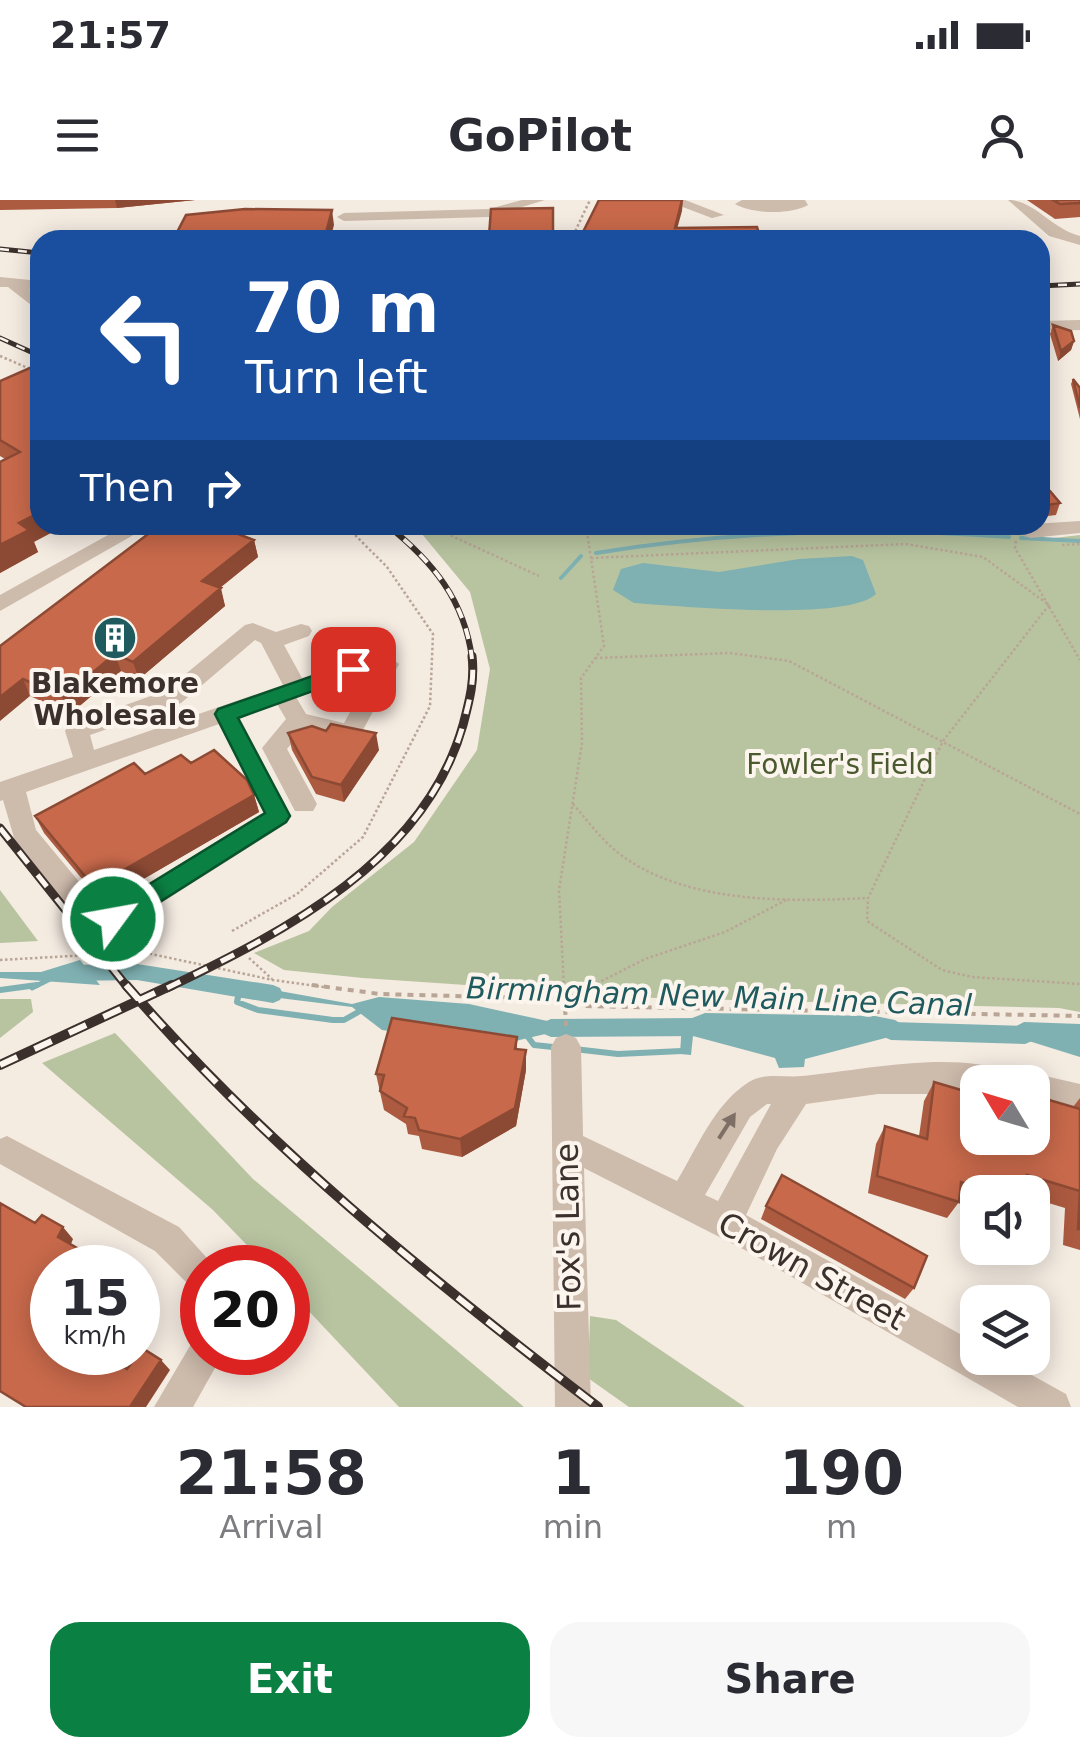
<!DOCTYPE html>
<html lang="en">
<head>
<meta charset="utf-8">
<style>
	body { margin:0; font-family:"DejaVu Sans",sans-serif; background:#f7f7f7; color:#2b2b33; height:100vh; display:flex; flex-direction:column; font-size:38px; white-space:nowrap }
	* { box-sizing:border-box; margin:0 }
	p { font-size:32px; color:#7c7c81 }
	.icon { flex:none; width:55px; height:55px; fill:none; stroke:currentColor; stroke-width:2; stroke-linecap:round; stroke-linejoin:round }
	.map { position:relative; height:1207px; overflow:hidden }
	.side { display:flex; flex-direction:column; background:#fff; flex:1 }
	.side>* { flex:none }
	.banner { position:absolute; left:30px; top:30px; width:1020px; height:305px; border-radius:30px; box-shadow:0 5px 25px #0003; background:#1a4fa0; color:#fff; overflow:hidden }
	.needle { width:65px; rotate:308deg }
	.controls { position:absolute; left:960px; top:865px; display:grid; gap:20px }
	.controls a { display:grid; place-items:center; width:90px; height:90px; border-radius:20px; background:#fff; box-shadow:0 5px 25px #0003; font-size:50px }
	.speed { position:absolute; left:30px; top:1045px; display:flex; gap:20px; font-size:50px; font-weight:700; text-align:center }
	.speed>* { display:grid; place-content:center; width:130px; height:130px; border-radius:50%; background:#fff; box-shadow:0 5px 25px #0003; line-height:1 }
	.speed small { font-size:25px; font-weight:400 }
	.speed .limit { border:15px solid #d22; background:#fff; color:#111 }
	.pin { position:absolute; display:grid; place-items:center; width:85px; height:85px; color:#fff; margin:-42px; border-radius:20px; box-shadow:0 5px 15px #0006 }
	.me { position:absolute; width:110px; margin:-55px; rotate:58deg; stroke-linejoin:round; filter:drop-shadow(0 0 8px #0008) }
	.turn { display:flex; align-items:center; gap:35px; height:210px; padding:0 50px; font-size:45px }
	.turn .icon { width:130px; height:130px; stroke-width:2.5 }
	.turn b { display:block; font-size:70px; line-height:85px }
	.then { display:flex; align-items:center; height:95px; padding:0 50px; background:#0003; gap:20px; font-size:38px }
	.eta { display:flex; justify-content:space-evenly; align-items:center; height:170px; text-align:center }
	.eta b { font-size:60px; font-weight:800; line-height:70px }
	.primary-button { display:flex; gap:20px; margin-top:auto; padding:20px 50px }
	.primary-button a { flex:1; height:115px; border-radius:30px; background:#0b8043; color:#fff; font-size:40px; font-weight:800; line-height:115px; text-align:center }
	.primary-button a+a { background:#f7f7f7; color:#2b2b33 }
	.status { display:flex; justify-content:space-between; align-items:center; height:70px; padding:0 50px; background:#fff; direction:ltr }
	.status svg { height:28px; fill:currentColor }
	header { display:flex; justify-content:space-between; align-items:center; height:130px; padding:0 50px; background:#fff; font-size:45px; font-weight:800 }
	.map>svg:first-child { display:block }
	.green { fill:#b8c4a0 }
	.water { fill:#7fb0b2 }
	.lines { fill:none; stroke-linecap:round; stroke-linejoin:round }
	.stream-far2 { stroke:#7fb0b2; stroke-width:4 }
	.stream-far1 { stroke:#7fb0b2; stroke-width:5 }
	.stream { stroke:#7fb0b2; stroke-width:6 }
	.canal { fill:#7fb0b2; fill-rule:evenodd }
	.path-far1 { stroke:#b9a596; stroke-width:2.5; stroke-dasharray:2.5 2.5; stroke-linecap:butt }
	.path { stroke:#b9a596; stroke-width:4; stroke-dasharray:6 6; stroke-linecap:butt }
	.minor { fill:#cdbbac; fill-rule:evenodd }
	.rail-far3-casing { stroke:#3b302b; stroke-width:5 }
	.rail-far2-casing { stroke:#3b302b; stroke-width:6 }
	.rail-far1-casing { stroke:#3b302b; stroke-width:9 }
	.rail-casing { stroke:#3b302b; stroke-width:10 }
	.rail-far3 { stroke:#fbf5ee; stroke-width:2.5; stroke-dasharray:9; stroke-linecap:butt }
	.rail-far2 { stroke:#fbf5ee; stroke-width:4; stroke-dasharray:11; stroke-linecap:butt }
	.rail-far1 { stroke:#fbf5ee; stroke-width:5; stroke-dasharray:15; stroke-linecap:butt }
	.rail { stroke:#fbf5ee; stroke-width:6; stroke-dasharray:19; stroke-linecap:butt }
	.wall { fill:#ac5a40 }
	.shaded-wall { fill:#8c4a34 }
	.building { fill:#c8694b; stroke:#8c4a34; stroke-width:2.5 }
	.oneway { fill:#7d6f65 }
	.route { fill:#0b8043; stroke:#07532c; stroke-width:2.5 }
	.labels { text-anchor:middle; stroke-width:8; stroke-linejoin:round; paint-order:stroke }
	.poi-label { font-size:28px; font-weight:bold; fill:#3b302b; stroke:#fbf5ee }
	.park-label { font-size:28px; fill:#4a5a2e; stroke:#fbf5ee }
	.water-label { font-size:30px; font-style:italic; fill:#1f5a5e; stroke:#fbf5ee }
	.near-street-label { font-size:32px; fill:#3b302b; stroke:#fbf5ee }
</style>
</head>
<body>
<div class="status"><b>21:57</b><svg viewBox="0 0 49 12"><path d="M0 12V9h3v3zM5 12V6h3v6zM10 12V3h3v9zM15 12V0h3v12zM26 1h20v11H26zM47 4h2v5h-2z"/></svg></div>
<header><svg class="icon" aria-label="menu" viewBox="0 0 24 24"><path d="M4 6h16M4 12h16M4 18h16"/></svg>GoPilot<svg class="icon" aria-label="person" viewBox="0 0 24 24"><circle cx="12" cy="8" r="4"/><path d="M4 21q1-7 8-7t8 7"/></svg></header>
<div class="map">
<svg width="1080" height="1207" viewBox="0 0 1080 1207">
	<rect width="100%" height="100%" fill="#f4ebe1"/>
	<!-- green -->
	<path class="green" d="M419,325H1037L1046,339L1080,335V812L1059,808L655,798L363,778L284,770L254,753L309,731L332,707L414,642L477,550L490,469L470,392L417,328Z
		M0,690L38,741L0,743Z
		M0,799H31L33,812L0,838Z
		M115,833L253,979L524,1207H399L288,1089V1068L268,1067L213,1010L42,863Z
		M590,1116L616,1120L745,1207H629L588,1178Z"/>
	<!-- water -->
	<path class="water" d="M852,356L863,360L876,394C847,422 679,406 634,403L613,390L621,369L643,363L719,372L799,359Z
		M80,760L100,785L0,778V772H41Z
		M257,787L352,804L379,797L469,804L575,827L494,846L382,830L352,807L255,795L234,799Z
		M705,813L875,816L895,820L912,831L805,859L804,867L779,868L775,858L693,836L691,855L680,854L682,822Z
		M1024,822L1080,824V857L1003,833Z"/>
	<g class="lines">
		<!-- stream-far2 -->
		<path class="stream-far2" d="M1021,338L1080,341
			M596,353C734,331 870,326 1009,337
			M561,378L581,356"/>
		<!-- stream-far1 -->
		<path class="stream-far1" d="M32,788L50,779"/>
		<!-- stream -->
		<path class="stream" d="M240,788L237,802L258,810L333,820H344L360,811
			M0,790L37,785
			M525,833L534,845L553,847
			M574,849L618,854L682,851"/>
		<!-- canal -->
		<path class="canal" d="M137,764L273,785L280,788L283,794L280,800L273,803L137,780L65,781L58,779L55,773L58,767L65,765Z
			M700,818L707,821L710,827L707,833L700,836L551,837L544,834L541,828L544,822L551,819Z
			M891,822L1025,826L1032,829L1035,835L1032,841L1025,844L891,840L884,837L881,831L884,825Z"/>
		<!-- path-far1 -->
		<path class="path-far1" d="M571,40L590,0
			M0,156L30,169
			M428,325L539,376
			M1016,341L1015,348L1080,460
			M1062,345L1080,344
			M591,358L906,344L983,357L1049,405L943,541L868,698L867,721L942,770L972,777L1080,784
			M595,458L730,453L789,461L1080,614
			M573,604C588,621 602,641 621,655C687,704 790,702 868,698
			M232,731L297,694L363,637L430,506L433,434L387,367L345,325
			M249,758L272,779
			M0,760L142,752L273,780L331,788
			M564,788L559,690L582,543L581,478L604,446L586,325
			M588,788L645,759L725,732L788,699"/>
		<!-- path -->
		<path class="path" d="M312,785L380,794L567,799L581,806L1080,816
			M564,785L566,826
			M568,798L593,785"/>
		<!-- minor -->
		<path class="minor" d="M522,0H545L489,17L344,21L337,17L344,13L489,9Z
			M664,0H685L724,15L712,18Z
			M805,0L808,5C791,15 752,14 735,4L742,0Z
			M1008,0C1034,0 1051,28 1080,36V45L1049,36Z
			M0,77L40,81V91L29,89L40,99V112L8,87H0Z
			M1080,120V130L1040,131V121Z
			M1080,321V333L1031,338L1024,336L1015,325Z
			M126,325H151L0,411V395Z
			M253,423L276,432L301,424L309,426L312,431L309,436L284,445L302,478L353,461L388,456L399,464L358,539L350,541L303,530L287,549L317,604L313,611H295L262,548L286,519L277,504L239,517L291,616L287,623L123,727L113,730L83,725L15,641L3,600L0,601V582L73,557L65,531L69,525L165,491L245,425ZM255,440L261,443L283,485L94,550L90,535L181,503ZM371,474L344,523L306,514L296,497ZM219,524L264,613L109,707H100L36,630L26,592Z
			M566,834L576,838L581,847L583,936L677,981C697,948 715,903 749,882C765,872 784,878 802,876C863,870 951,850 1010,872L1014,882H978V894H878L806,904L777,949L746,1015L978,1144V1158H1001L1066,1194L1071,1207H1018L745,1050L584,968L591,1207H555L551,847L556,838ZM767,904H771L718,1001L705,995L750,917Z
			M1032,873L1080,884V912L1032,901V882H1019Z
			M7,936L179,1027L216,1068H202V1091L190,1086L155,1051L0,964V939Z
			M202,1136V1152H224L193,1207H154L194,1139Z"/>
		<!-- rail-far3 casing -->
		<g class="rail-far3-casing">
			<path id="rail-far3" d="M0,49L40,53
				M1040,86L1080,84
				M0,138L40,156"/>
		</g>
		<!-- rail-far2 casing -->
		<g class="rail-far2-casing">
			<path id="rail-far2" d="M387,325C432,361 465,400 472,459"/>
		</g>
		<!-- rail-far1 casing -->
		<g class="rail-far1-casing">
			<path id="rail-far1" d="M0,628L128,788
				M167,788C286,731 425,660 463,525C469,502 475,481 472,456"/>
		</g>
		<!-- rail casing -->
		<g class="rail-casing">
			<path id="rail" d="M126,785C265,946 429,1078 598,1207
				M0,865L172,785"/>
		</g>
		<!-- rail-far3 -->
		<use href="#rail-far3" class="rail-far3"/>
		<!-- rail-far2 -->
		<use href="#rail-far2" class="rail-far2"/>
		<!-- rail-far1 -->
		<use href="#rail-far1" class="rail-far1"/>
		<!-- rail -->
		<use href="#rail" class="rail"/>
	</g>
	<!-- wall -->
	<path class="wall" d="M0,0H195L117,8L0,10Z
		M1027,0H1080V17L1055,19Z
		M1053,125L1074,141L1071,150L1058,161L1050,134Z
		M39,164L34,342L38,352L0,373V262L5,259L0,256V181Z
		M1073,179L1080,188V219L1071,184Z
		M1040,292L1060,303L1056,315L1040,317Z
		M254,340L258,357L220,388L225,406L139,479L121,471L70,514L30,496L0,446Z
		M288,533L379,550L344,602L316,594L292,550Z
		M191,563L254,595L259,612L102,703L44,633L35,616L145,574Z
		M517,837V849L526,850V870L516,926L462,957L422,949L419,936L408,934L406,924L384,910L376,874Z
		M934,882L978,938L1073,907L1080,898V1050L1063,1045L1065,1008L1032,998V992H978V1008L959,1002L947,1018L868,993L876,944L885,926L919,936L924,901Z
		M766,1006L914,1088L905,1099L761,1019Z"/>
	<!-- shaded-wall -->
	<path class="shaded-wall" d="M115,0H195L117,8Z
		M683,0L682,11L674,40L675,28Z
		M332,10L334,25L330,40H324Z
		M1074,141L1071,150L1058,161L1061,151Z
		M40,312V325H66L34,342L38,352L0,373V345L19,323Z
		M254,340L258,357L207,398L202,381Z
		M221,388L225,406L139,479L133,462Z
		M115,454L121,471L70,514L63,497Z
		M23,479L30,496L0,521V497Z
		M376,533L379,550L344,602L341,585Z
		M254,595L259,612L102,703L94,687Z
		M526,850V870L516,926L462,957L460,939Z
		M63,1027L73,1039L69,1049L58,1037Z
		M148,1088L156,1099L138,1127V1102Z
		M103,1152H120L112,1164L102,1154Z
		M161,1160L170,1170L146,1207H130Z"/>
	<!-- building -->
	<path class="building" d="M599,0H682L675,28L757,27L761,40H579Z
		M1053,0H1080V3L1060,4Z
		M553,8V40H495V36H489L491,9Z
		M245,9L332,10L324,40H173L186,15Z
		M1053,125L1071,131L1074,141L1061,151Z
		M39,164L40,312L19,323L29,330L0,345V262L20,252L0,240V181Z
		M1073,179L1080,188V208Z
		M1050,291L1060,303L1042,306L1040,303V292Z
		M160,325H215L254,340L202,381L221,388L133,462L115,454L63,497L23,479L0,497V446Z
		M331,524L376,533L341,585L312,577L288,533L312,526L326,531Z
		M214,550L247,580L254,595L94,687L35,616L134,563L145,574L181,555L191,563Z
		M392,818L517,837L515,849L526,850L515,908L460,939L419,930L415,918L404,916L407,908L380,891L384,875L376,874Z
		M934,882L978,895V938H1032V895L1080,909V1029H1078L1080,991L1027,975L1025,992H996L961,982L959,1002L877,976L885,926L927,939Z
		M782,975L927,1056L914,1088L766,1006Z
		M0,1003L35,1023L42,1015L63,1027L58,1037L112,1068H52V1152H103L102,1154L127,1169L142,1148L161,1160L130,1207H26L0,1191Z
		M138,1082L148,1088L138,1102Z"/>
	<!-- one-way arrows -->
	<defs><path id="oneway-solid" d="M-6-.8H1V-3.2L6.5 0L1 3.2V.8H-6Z" transform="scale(2.5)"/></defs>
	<use class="oneway" href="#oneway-solid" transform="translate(727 926) rotate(-57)"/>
	<!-- route -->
	<path class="route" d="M353,462L363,469L360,474L238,518L290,616L286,622L122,726H104L101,719L104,712L265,613L215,514L218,509Z"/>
	<!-- icons -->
	<defs>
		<g id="building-disc" transform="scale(2.25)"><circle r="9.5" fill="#1f5a5e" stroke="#fbf5ee"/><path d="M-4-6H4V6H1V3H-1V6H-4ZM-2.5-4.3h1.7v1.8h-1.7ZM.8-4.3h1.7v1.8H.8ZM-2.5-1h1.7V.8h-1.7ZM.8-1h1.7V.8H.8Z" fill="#fff"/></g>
	</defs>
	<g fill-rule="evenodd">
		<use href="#building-disc" x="115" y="438"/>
	</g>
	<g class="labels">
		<!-- poi labels -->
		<g class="poi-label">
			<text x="115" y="493">Blakemore<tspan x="115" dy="32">Wholesale</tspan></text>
		</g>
		<!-- park labels -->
		<g class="park-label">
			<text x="840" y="574">Fowler's Field</text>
		</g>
		<!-- water labels -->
		<g class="water-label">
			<text transform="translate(719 797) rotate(2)" y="10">Birmingham New Main Line Canal</text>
		</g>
		<!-- near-street labels -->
		<g class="near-street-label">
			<text transform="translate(568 1027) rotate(-91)" y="11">Fox's Lane</text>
			<text transform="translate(812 1071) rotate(29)" y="11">Crown Street</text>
		</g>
	</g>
</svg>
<div class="controls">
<a><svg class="needle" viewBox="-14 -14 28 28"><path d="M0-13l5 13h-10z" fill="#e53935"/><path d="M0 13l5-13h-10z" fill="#7c7c81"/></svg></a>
<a><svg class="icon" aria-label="sound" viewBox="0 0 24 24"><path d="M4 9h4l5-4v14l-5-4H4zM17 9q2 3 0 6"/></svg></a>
<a><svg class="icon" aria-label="layers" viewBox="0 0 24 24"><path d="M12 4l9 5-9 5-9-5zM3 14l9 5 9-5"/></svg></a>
</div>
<div class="speed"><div>15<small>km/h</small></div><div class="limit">20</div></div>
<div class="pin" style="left:353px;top:469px;background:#d93025"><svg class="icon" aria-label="arrive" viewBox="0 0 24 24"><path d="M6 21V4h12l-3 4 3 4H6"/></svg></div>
<svg class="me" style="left:113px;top:719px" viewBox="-20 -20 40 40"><circle r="17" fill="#0b8043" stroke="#fff" stroke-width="3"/><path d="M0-11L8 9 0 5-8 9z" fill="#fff"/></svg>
<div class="banner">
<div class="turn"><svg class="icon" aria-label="left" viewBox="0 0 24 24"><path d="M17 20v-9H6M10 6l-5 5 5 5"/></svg><div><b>70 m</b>Turn left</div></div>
<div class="then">Then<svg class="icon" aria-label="right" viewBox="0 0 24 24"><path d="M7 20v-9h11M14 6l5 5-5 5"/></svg></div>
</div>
</div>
<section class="side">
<div class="eta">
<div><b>21:58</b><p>Arrival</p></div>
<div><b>1</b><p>min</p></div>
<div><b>190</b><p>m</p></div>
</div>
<div class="primary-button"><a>Exit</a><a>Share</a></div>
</section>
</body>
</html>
